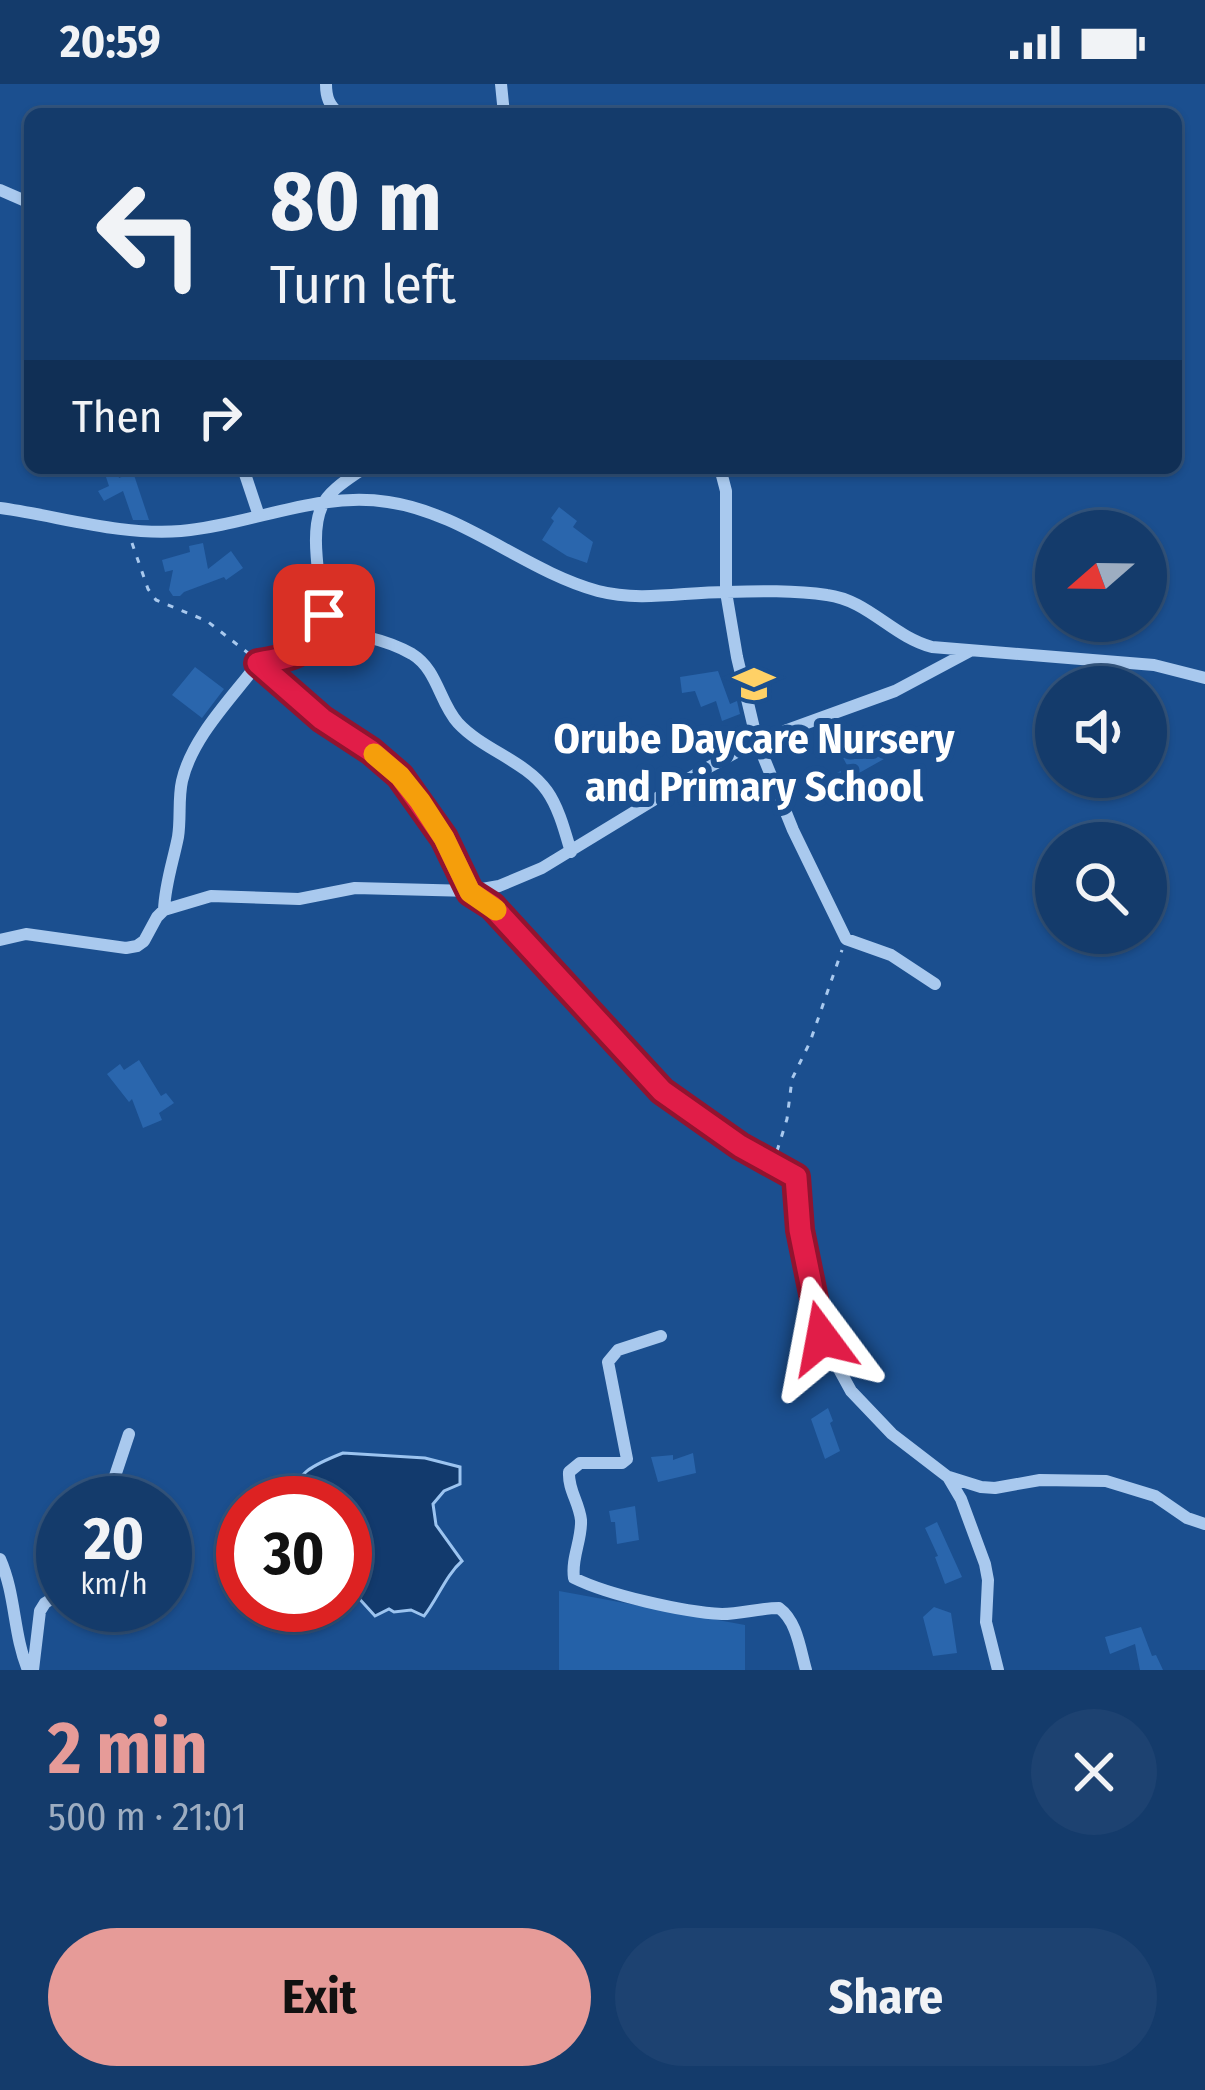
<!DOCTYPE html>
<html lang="en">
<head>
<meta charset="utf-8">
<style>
	body { margin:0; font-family:"Fira Sans Condensed",sans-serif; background:#1d4271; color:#f1f3f6; height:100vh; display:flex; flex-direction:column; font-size:45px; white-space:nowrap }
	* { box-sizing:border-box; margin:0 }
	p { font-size:39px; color:#9dadc1 }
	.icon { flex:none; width:66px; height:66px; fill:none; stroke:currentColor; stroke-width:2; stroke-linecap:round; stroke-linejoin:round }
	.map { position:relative; height:1586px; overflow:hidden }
	.side { display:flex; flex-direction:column; background:#143b6b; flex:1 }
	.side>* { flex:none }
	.hud { position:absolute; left:24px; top:24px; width:1158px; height:366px; border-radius:18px; box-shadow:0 3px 9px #0004,0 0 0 3px #33557e; background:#143b6b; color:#f1f3f6; overflow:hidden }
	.needle { width:78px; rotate:250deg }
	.fabs { position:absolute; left:1035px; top:426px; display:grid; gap:24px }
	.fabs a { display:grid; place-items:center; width:132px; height:132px; border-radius:50%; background:#143b6b; box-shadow:0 3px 9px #0004,0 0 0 3px #33557e; font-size:60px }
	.speed { position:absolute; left:36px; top:1392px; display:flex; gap:24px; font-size:60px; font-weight:700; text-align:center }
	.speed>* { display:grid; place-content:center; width:156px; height:156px; border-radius:50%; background:#143b6b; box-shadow:0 3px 9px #0004,0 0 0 3px #33557e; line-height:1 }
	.speed small { font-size:30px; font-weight:400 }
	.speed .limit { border:18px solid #d22; background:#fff; color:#111 }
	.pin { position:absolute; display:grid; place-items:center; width:102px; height:102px; color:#fff; margin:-51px; border-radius:24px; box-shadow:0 6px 18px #0006 }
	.me { position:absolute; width:132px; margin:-66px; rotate:347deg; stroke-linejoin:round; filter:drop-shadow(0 0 9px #0008) }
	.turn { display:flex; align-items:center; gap:42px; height:252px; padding:0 48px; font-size:54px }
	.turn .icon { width:156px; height:156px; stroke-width:2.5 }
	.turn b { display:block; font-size:84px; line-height:102px }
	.then { display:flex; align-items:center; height:114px; padding:0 48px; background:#0003; gap:24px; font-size:45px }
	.round { display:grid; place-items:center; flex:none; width:126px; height:126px; border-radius:63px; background:#1d4271 }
	.overview { display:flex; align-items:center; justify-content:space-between; height:204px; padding:0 48px }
	h1 { font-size:72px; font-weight:700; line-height:90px; color:#e69b98 }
	.cta { display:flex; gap:24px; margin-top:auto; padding:24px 48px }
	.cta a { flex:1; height:138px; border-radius:72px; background:#e69b98; color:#111; font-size:48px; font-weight:700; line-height:138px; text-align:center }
	.cta a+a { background:#1d4271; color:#f1f3f6 }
	.status { display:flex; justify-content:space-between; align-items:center; height:84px; padding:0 60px; background:#143b6b; direction:ltr }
	.status svg { height:33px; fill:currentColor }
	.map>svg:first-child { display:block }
	.green { fill:#2461a8 }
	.water { fill:#123a6d; stroke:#9cc4f0; stroke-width:3 }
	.building { fill:#2a66ad }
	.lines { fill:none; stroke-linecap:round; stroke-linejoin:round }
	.path { stroke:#a9c9ee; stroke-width:3; stroke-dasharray:6 9; stroke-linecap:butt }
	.street { stroke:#a9c9ee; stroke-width:12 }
	.route-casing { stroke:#92132f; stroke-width:30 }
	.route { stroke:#e11d48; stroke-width:21 }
	.slow { stroke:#f59e0b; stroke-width:21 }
	.labels { text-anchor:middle; stroke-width:12; stroke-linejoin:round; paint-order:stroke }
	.poi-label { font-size:42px; font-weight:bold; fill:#fff; stroke:#1b4f8f }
</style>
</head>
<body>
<div class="status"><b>20:59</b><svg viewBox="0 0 49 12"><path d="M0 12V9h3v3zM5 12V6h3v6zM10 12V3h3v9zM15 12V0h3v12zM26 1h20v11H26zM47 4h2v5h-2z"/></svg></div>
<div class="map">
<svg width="1205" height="1586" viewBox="0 0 1205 1586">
	<rect width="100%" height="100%" fill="#1b4f8f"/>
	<!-- green -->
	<path class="green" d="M559,1507L745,1541V1586H559Z"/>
	<!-- water -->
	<path class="water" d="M343,1369L425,1374L460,1383V1400L444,1407L433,1420L436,1441L462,1477C446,1491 438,1514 424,1532L411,1526L394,1528L389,1525L375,1532L345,1499V1419H287C294,1389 315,1380 343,1369Z"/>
	<!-- building -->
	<path class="building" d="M103,384H116L119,394L133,388L149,436H133L123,407L104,417L98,407L109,402Z
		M559,423L577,437L573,443L593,458L587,479L567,472L542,456L554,437L551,434Z
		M203,459L208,485L231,467L243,484L226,496L224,493L184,508L180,512H173L169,506L173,486L165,488L162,476L190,468L189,462Z
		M195,583L224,605L202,634L172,611Z
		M718,587L730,620L737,617L740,630L722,637L716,617L701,623L695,607L682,609L680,593Z
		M879,641L883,648L887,646L893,657L887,661L891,671L836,702L841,710L830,716L820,698L848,683L841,670L862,657L860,653Z
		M139,976L161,1012L166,1009L174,1019L159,1029L162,1036L143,1044L132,1015L129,1018L107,990L120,980L124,986Z
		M828,1324L833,1337L830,1339L840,1367L825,1375L811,1335Z
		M693,1369L696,1389L658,1398L651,1373L673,1371V1376Z
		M635,1422L639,1456L617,1460L615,1438H611L609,1427Z
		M937,1438L962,1493L945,1500L935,1473L938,1472L925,1444Z
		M934,1523L951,1529L957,1569L933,1572L923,1533Z
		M1141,1543L1152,1572L1156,1571L1163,1586H1140L1135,1560L1110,1570L1105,1553Z"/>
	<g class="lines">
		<!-- path -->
		<path class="path" d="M132,459L148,505L156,516L207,537L248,569
			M777,1067L787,1035L792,995L810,958L842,866"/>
		<!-- street -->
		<path class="street" d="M326,0C326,13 329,22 340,30
			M501,0L504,30
			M0,106L30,119
			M243,384L259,432
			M720,384L726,407V508L737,573L757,657L793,746L846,855L891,871L935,900
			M0,424C59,432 121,452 181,447C251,441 317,407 388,418C464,429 525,487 598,507C641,518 683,508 726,508C758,507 795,506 827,511C868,516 893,553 932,563L1154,581L1205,594
			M323,546C354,550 384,554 412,570C438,586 439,618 458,639C483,666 526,677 547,707C559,724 565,748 571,768
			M258,579L323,635L371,667L400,692L444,755L471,807L492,822L662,1007L688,1028L740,1062L796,1093L800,1146L822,1254L851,1307L892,1350L948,1393L961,1415L985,1480L988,1496L986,1538L998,1586
			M164,826C165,800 173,778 178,753C181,734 178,715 182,697C192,653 232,614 258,579C275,576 299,574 312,562C337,539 303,463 322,422C329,406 350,394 364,384
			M0,856L26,850L126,864L137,862L144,857L157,833L164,826L211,812L299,815L355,804L471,807L499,802L542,784L698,689L757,657L895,607L970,567
			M661,1252L618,1266L608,1278L627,1375L622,1379H580L569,1388C568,1406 579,1418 581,1436C582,1456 571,1474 574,1494C608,1511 683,1528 722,1530C741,1530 760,1524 779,1524C797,1537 800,1565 806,1586
			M949,1393L981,1403L995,1404L1040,1396L1106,1397L1155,1412L1187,1434L1205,1440
			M106,1419L129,1350
			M0,1475C16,1511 13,1550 28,1586
			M33,1586L40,1527L45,1519L63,1508"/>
	</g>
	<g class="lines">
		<!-- route casing -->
		<g class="route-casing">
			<path id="route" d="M324,531C320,568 290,574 258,579L322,635L371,667L400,692L444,754L470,808L492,822L662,1007L740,1062L796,1093L800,1146L822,1254"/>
		</g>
		<!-- route -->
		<use href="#route" class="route"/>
		<!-- slow -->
		<path class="slow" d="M374,670L400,692L420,717L444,754L470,808L496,826"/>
	</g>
	<!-- icons -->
	<defs>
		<g id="school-bare" transform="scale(3.24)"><path d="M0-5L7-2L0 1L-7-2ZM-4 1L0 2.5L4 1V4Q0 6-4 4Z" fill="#ffd166" stroke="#1b4f8f" stroke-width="2.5" paint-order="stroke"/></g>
	</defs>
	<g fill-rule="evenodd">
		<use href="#school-bare" x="754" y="600"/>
	</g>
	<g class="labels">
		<!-- poi labels -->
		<g class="poi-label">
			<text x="754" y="669">Orube Daycare Nursery<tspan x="754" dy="48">and Primary School</tspan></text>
		</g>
	</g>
</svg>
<div class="fabs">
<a><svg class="needle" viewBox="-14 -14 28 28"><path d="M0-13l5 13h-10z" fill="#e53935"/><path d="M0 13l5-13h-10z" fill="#9dadc1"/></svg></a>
<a><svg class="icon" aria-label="sound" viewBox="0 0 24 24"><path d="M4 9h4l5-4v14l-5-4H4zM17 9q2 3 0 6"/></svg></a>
<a><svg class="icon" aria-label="search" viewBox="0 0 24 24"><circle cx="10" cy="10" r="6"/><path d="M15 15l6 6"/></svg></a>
</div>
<div class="speed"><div>20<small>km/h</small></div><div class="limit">30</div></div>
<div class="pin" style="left:324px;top:531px;background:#d93025"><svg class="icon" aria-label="arrive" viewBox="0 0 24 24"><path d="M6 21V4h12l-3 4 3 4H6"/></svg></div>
<svg class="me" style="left:822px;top:1254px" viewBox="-20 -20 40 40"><path d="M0-17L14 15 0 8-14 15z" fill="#e11d48" stroke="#fff" stroke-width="4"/></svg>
<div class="hud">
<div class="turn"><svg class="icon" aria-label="left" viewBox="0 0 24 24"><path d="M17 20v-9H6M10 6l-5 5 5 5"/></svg><div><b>80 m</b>Turn left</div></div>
<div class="then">Then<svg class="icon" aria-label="right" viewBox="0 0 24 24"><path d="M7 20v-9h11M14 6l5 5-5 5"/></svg></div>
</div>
</div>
<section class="side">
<div class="overview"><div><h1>2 min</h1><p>500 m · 21:01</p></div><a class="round"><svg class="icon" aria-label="close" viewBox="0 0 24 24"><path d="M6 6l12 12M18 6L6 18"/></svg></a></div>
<div class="cta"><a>Exit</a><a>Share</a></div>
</section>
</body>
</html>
